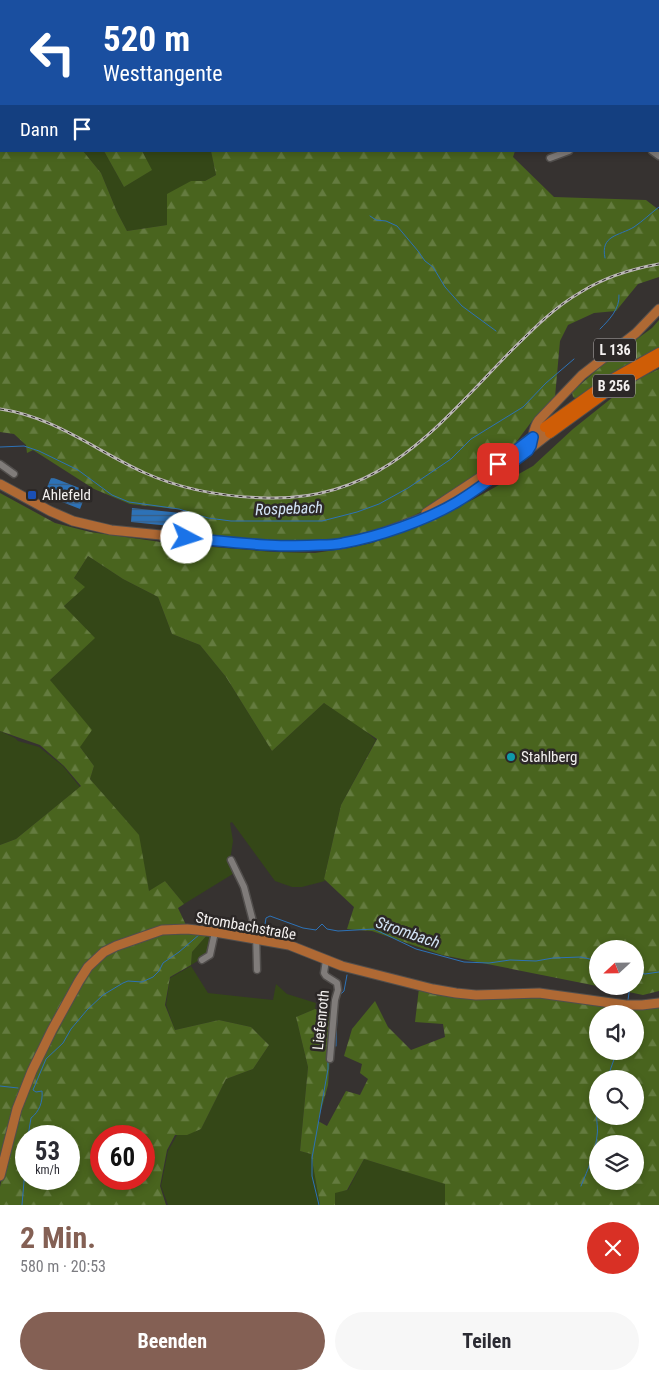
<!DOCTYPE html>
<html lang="de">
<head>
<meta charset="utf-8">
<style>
	body { margin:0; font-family:"Roboto Condensed",sans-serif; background:#f7f7f7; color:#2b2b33; height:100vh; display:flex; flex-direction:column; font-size:19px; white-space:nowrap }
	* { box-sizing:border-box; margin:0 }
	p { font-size:16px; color:#7c7c81 }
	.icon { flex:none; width:28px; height:28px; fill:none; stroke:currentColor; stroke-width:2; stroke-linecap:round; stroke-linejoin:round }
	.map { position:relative; height:1205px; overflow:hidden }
	.details { display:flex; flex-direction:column; background:#fff; flex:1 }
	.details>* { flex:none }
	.guide { position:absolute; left:0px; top:0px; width:660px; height:152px; box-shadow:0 2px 8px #0003; background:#1a4fa0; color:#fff; overflow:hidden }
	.needle { width:32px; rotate:248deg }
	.controls { position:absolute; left:589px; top:940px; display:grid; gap:10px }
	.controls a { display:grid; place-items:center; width:55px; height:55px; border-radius:50%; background:#fff; box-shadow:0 2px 8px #0003; font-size:25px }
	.speed { position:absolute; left:15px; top:1125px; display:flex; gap:10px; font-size:25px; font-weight:700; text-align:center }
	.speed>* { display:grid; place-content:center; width:65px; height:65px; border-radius:50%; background:#fff; box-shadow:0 2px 8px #0003; line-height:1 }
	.speed small { font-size:12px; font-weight:400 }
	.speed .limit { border:8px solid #d22; background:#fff; color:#111 }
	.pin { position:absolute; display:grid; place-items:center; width:42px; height:42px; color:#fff; margin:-21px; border-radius:10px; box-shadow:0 2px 8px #0006 }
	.me { position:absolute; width:55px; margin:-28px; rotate:95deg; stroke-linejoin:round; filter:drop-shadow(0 0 4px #0008) }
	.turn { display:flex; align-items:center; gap:18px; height:105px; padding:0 20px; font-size:22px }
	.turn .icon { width:65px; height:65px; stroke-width:2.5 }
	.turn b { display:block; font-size:35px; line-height:42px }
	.then { display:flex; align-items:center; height:48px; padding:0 20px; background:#0003; gap:10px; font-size:19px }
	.round { display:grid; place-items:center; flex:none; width:52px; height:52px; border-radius:26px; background:#f7f7f7 }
	.head { display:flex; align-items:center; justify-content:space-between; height:85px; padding:0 20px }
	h1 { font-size:30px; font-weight:700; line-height:38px; color:#846054 }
	.action { display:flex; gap:10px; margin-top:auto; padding:10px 20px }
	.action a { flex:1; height:58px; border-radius:30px; background:#846054; color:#fff; font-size:20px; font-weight:700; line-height:58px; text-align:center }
	.action a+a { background:#f7f7f7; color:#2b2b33 }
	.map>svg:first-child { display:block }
	.grass { fill:#344717 }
	.forest { fill:url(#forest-firs); fill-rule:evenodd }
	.water { fill:url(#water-rules) }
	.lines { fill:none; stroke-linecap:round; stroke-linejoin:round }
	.stream { stroke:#2d72b7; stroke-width:1 }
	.minor-casing { stroke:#514e4c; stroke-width:9 }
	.major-casing { stroke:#514e4c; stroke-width:11 }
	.highway-casing { stroke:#514e4c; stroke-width:12 }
	.minor { stroke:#807c7a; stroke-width:6 }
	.major { stroke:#af6934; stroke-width:9 }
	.highway { stroke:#cf5d06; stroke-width:10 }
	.rail-casing { stroke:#bbb7b6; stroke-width:3 }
	.rail { stroke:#2c2827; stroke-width:1; stroke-dasharray:4; stroke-linecap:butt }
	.route-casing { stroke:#114b97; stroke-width:12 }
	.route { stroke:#1a73e8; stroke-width:9 }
	.transit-dot { fill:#1a4fb4; stroke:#2c2827; stroke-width:2 }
	.culture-dot { fill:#0f9aa8; stroke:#2c2827; stroke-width:2 }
	.labels { text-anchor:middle; stroke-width:5; stroke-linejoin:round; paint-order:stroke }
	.shield { fill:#2c2827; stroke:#b8b5b4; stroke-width:1 }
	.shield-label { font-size:14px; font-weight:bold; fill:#f4f1f0 }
	.poi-label { font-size:15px; fill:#f4f1f0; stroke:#2c2827; text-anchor:start }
	.street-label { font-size:15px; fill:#f4f1f0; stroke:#2c2827 }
	.water-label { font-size:16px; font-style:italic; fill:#d3e4f6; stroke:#2c2827 }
</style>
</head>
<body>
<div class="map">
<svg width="659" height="1205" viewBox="0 0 659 1205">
	<defs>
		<pattern id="forest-firs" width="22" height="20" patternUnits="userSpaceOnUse" patternTransform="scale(1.25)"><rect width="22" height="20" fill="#49641e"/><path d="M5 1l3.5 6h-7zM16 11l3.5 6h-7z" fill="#647b3f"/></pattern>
		<pattern id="water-rules" width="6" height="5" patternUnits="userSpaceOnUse" patternTransform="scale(1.25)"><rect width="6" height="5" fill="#2d72b7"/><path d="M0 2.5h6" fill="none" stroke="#3b5d80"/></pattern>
	</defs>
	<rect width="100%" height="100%" fill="#363230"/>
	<!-- grass -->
	<path class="grass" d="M83,151H104L124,187L151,170L142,151H211L216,175L205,181H191L167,225L127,231L117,212L101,173Z
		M88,556L123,579L158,597L172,634L200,645L226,677L272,751L324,703L362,728L376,740L341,805L324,879L325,881L302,887H292L275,881L232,822L230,823L233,841L230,860L236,872L184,904L165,881L149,892L138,835L90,779L94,766L80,747L50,680L94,638L64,606L84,587L74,578Z
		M0,731L15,738L18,741L39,747L63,766L80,787L16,839L0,845Z
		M208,934L214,935L209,954L191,965L192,952Z
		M191,966L208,993L273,1000L276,984L287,994L316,1003L315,1009L296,1017L308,1067L300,1151L311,1154L320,1205H168L161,1186L168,1151L177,1135L187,1134L201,1129L226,1079L253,1069L269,1045L251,1027L219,1020L175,1030L166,1005L170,978Z
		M364,1159L446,1184L445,1205H335L334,1192L348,1190Z"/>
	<!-- forest -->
	<path class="forest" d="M0,0H577V1H1V151H83L101,173L117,212L127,231L167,225V194L191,181H205L216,175L211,151H515L513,157L554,197L646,200L659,210V277L638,284L616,311L594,313L568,325L560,341L555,397L532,421L508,453L429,508L388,528L344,540L319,543L258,541L183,533L185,510L130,504L94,489L33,450L27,453L26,445L14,434L0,432Z
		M104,151H142L152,170L124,187Z
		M659,320V348L577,399L573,397L572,392L607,361L652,328Z
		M659,369V991L643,995L600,986H635V949H598L597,986L442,955L372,931L347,929L354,907L324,879L341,805L377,739L324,703L272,751L226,677L200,645L172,634L158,597L123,579L88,556L74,578L85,587L64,606L95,638L50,680L92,730L80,747L94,766L90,779L139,835L149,891L165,881L184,904L178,908L186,925L102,950L51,1028L0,1166V845L16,839L81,786L64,766L40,745L0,731V493L55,523L90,532L175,544L274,552L315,553L349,548L372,543L421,525L474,499L533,466L573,429L633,381Z
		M161,932L208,934L192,952L191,965L170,977L165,1005L175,1030L219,1020L251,1027L269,1045L253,1069L226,1079L201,1129L187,1135H175L167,1150L160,1186L166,1205H0V1187L12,1132L36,1071L55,1030L92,967L105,954ZM26,1136H69V1179H26ZM101,1136H144V1179H101Z
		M419,988L659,1006V1205H445V1184L364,1159L347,1190L335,1193V1205H320L311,1154L300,1151L308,1067L296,1017L315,1009L333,1013L328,1085L318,1121L327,1126L346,1091L360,1095L368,1079L360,1073L362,1064L344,1056L352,1029L375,1001L388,1027L411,1050L445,1037L443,1024L415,1022ZM598,1014H635V1051H598ZM598,1079H635V1116H598ZM598,1144H635V1181H598Z"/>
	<!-- water -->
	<path class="water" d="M51,478H54L87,491L80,509L47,496L45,492Z
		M132,508L181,513L180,527L131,522Z"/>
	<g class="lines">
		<!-- stream -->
		<path class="stream" d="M370,216L376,220L386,221L397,226L418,251L425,261L433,267L445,287L462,306L496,331
			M605,258C600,235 619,236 634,227C643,221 651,213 659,207
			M600,329C609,320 620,309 619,295
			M0,447L24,446L39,451L78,470L112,495L129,502L179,509L208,518L231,521H322L357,512L379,504L408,488L451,459L471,439L523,407L546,383L574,359
			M207,926L213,924L217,926L254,934
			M259,934L264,931L266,918L270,916L303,928L316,930L322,924L327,929L338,931L374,929L416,949L464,962L489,963L510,960L536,961L553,958L581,957L598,961
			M635,972L645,974L659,972
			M338,997L344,991L347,975
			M628,1000L630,986
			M619,1010V1014
			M336,1046L337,1011
			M607,1079L617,1051
			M0,1086L18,1088
			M28,1136L31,1118C39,1112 43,1102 42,1091L36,1092L33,1090L46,1059L63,1043L71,1029L87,1010L103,995L123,983L128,981L142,982L153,977L159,971L163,963L179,952L200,934
			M581,1186C588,1169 595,1154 597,1136C599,1125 594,1116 598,1104
			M22,1205L26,1158
			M319,1205L312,1176V1158L328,1069V1061"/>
		<!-- minor casing -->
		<g class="minor-casing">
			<path id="minor" d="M652,151L659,156
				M550,158L569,151
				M0,464L14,474
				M231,860L244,887L256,933L257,970
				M202,960L210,955L215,932
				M326,960L324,973L326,976L337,983L338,990L335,1000L330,1059"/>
		</g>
		<!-- major casing -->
		<g class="major-casing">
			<path id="major" d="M528,451C536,439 530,432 539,420L582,375L636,333L659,309
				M0,484L50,511L73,521L111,530L261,545L303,546L342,544L382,533L433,514L457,502L487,482L550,433
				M426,513L482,476L545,427
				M0,1176L17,1109L32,1071L52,1030L79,981L88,967L104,952L116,946L162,930L187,929L215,932L289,945L342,966L433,989L456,993L476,995L539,993L626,1005H642L659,1003"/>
		</g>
		<!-- highway casing -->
		<g class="highway-casing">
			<path id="highway" d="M545,427L609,381L659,353
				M550,433L612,388L659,361"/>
		</g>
		<!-- minor -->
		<use href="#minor" class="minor"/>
		<!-- major -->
		<use href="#major" class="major"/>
		<!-- highway -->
		<use href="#highway" class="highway"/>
		<!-- rail casing -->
		<g class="rail-casing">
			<path id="rail" d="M0,409C55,417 96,451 145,473C183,490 226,497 267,498C381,501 437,427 509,353C531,331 553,308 581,292C605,277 631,269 659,264"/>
		</g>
		<!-- rail -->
		<use href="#rail" class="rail"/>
	</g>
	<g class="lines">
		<!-- route casing -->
		<g class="route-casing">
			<path id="route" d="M187,538C231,542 276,548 320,545C328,545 335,545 343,543C378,537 427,520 457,502C482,487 505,468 528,451L531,446L533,437L498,464"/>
		</g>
		<!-- route -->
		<use href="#route" class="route"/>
	</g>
	<!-- markers -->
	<rect class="transit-dot" x="27" y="490" width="10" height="10" rx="2.5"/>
	<circle class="culture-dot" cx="511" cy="757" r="5"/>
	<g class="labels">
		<!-- shield labels -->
		<g class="shield">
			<rect x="594" y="338.5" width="42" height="23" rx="4"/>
			<rect x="593" y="374.5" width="42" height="23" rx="4"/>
		</g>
		<g class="shield-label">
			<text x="615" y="355">L 136</text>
			<text x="614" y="391">B 256</text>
		</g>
		<!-- poi labels -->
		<g class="poi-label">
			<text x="42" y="500">Ahlefeld</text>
			<text x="521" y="762">Stahlberg</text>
		</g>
		<!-- street labels -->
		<g class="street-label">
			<text transform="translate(246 926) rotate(10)" y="5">Strombachstraße</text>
			<text transform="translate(321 1020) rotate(-84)" y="5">Liefenroth</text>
		</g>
		<!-- water labels -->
		<g class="water-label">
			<text transform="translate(289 508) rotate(-2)" y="6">Rospebach</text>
			<text transform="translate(408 932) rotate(19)" y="6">Strombach</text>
		</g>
	</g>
</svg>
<div class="controls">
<a><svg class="needle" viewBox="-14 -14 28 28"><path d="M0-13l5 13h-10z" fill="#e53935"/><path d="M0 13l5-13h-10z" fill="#7c7c81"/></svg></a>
<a><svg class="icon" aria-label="sound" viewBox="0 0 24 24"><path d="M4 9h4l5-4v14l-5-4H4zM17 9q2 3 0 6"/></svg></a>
<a><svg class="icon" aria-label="search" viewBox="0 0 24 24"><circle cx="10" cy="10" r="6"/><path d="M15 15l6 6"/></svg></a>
<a><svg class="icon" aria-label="layers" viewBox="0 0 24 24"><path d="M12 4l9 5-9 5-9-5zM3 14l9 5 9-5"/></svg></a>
</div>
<div class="speed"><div>53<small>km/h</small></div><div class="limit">60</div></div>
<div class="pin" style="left:498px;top:464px;background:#d93025"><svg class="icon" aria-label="arrive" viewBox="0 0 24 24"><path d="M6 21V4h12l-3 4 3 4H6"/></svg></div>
<svg class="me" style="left:187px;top:538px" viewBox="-20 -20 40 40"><circle r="19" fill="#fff"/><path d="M0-13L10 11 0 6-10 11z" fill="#1a73e8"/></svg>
<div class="guide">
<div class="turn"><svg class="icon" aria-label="left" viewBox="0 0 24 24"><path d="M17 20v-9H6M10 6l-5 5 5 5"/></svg><div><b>520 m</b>Westtangente</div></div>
<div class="then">Dann<svg class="icon" aria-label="arrive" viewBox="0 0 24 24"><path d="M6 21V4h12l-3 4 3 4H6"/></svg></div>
</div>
</div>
<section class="details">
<div class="head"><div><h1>2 Min.</h1><p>580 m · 20:53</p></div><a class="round" style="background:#d93025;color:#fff"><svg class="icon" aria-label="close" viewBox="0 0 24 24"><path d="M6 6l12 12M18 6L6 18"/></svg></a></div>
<div class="action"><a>Beenden</a><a>Teilen</a></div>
</section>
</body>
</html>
